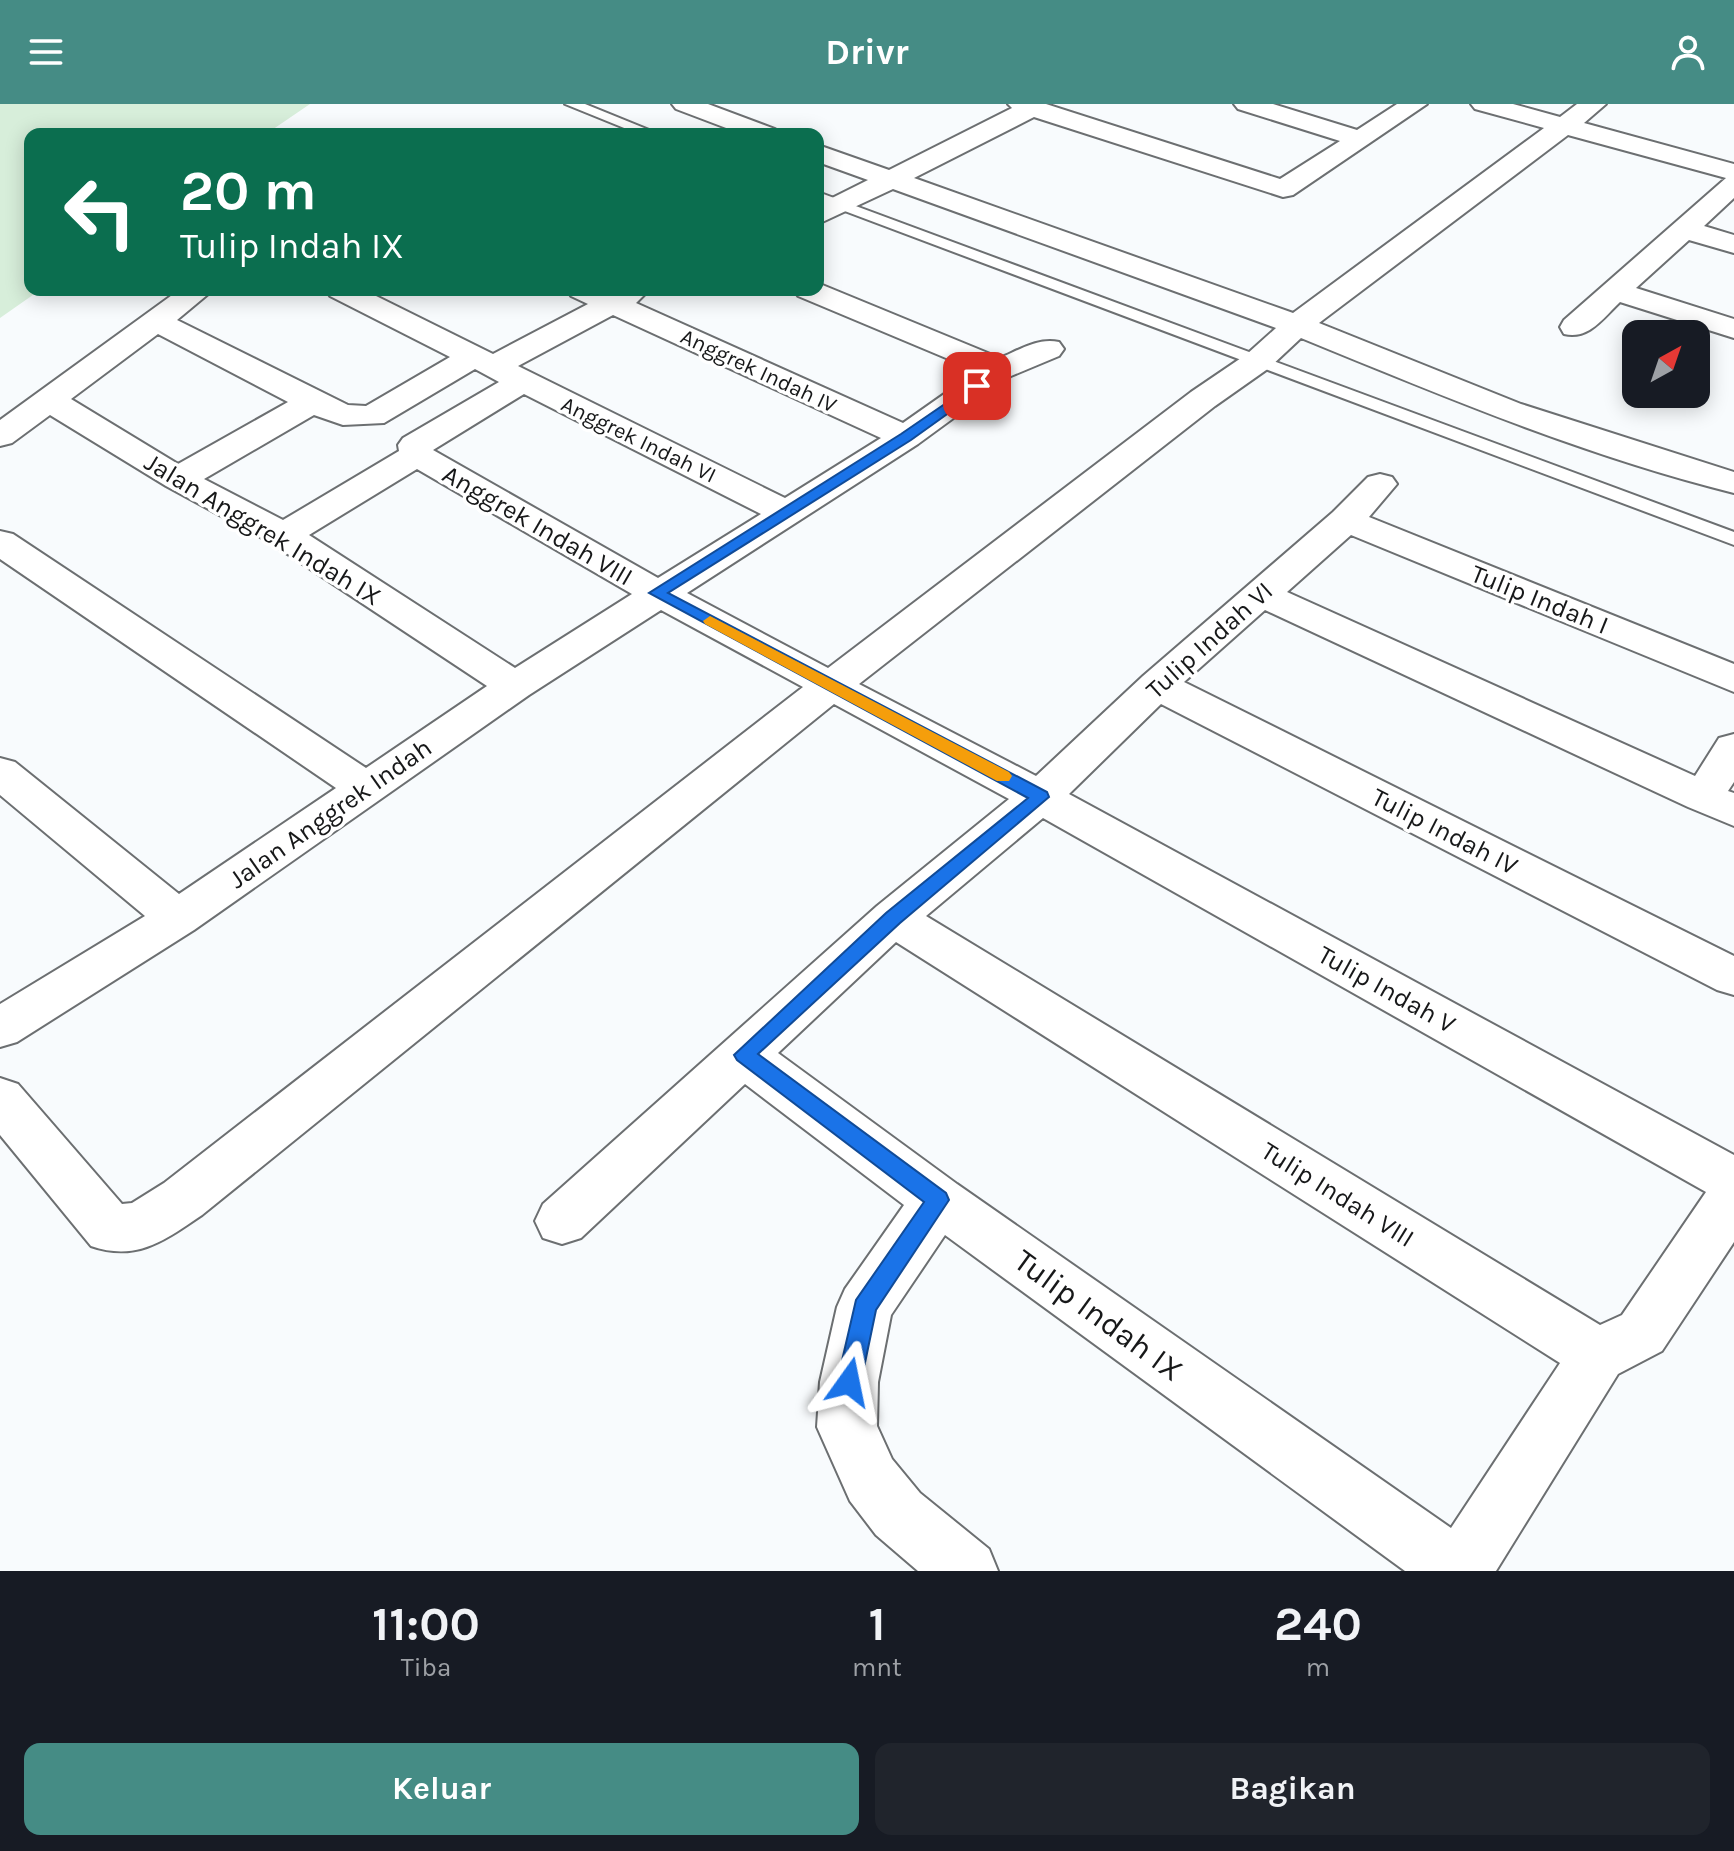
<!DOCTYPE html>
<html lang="id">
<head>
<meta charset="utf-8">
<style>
	body { margin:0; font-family:Karla,sans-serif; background:#20242c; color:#f1f3f6; height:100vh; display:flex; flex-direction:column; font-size:30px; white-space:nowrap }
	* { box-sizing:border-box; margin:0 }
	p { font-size:26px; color:#9ea1a6 }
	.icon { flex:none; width:44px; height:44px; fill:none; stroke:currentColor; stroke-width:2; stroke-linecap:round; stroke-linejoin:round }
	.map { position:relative; height:1467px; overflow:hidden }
	.details { display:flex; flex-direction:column; background:#171b24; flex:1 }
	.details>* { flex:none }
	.hud { position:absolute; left:24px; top:24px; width:800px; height:168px; border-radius:16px; box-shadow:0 4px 20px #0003; background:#0b6e4f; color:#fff; overflow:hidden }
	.needle { width:52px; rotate:40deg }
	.fabs { position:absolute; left:1622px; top:216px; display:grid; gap:16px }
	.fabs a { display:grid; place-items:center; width:88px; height:88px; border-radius:16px; background:#171b24; box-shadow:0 4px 20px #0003; font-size:40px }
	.pin { position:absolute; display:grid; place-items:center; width:68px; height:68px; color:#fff; margin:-34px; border-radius:16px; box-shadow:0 4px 12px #0006 }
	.me { position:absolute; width:88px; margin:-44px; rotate:12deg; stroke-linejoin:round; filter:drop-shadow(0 0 6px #0008) }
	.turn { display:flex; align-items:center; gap:28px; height:168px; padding:0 24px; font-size:36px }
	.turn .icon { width:104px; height:104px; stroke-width:2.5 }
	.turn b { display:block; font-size:56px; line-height:68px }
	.eta { display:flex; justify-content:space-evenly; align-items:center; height:136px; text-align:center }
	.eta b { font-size:48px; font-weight:700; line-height:56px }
	.cta { display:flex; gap:16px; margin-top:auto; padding:16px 24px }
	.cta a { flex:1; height:92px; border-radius:16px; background:#458c85; color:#fff; font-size:32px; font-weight:700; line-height:92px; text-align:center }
	.cta a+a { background:#20242c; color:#f1f3f6 }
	header { display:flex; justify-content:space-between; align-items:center; height:104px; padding:0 24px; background:#458c85; color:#fff; font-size:36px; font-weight:700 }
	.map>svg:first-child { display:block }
	.green { fill:#d7eeda }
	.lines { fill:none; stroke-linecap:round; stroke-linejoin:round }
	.lane-casing { stroke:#6c6f71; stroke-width:4 }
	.street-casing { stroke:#6c6f71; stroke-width:4 }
	.lane { fill:#fff; fill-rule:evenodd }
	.street { fill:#fff; fill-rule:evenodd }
	.route { fill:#1a73e8; stroke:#114b97; stroke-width:2 }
	.slow { fill:#f59e0b }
	.labels { text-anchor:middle; stroke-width:7; stroke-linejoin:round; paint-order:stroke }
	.far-street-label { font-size:22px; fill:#171819; stroke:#fff }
	.street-label { font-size:26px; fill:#171819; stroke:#fff }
	.near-street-label { font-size:32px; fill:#171819; stroke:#fff }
</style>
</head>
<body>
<header><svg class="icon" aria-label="menu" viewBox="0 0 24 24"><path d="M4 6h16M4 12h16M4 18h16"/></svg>Drivr<svg class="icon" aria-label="person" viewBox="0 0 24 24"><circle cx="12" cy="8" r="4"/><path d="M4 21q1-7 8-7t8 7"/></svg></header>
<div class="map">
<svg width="1734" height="1467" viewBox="0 0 1734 1467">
	<rect width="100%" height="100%" fill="#f8fbfd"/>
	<!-- green -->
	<path class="green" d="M0,0H310L266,30H30V186H40L0,214Z"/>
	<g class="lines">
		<!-- lane casing -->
		<g class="lane-casing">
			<path id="lane" d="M565,0H585L659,30H639Z
				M818,88L1734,428V441L818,97Z"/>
		</g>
		<!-- street casing -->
		<g class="street-casing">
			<path id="street" d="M672,0H708L775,25L779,30H742L676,5Z
				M1008,0H1046L1280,75L1340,37L1238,5L1234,0H1273L1357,26L1397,0H1427L1293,91L1283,93L1034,13L914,74L1293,209L1544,24L1475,5L1471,0H1513L1560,13L1577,0H1606L1584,19L1734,60V94L1704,122L1734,131V149L1689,136L1636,184L1734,215V234L1620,198C1603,214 1589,236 1564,230L1560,223L1564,216L1726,74L1568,31L1319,219L1521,300L1734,368V389C1585,352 1443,292 1301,234L1269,264L1215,302L859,580L1036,672L1143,572L1333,408L1368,373L1380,370L1392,373L1397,380L1369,413L1734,560V588L1351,431L1287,488L1695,672L1719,634L1734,630V678L1728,687L1734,689V722L1688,703L1265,506L1184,578L1734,852V891L1717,886L1161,600L1069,690L1734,1051V1138L1662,1247L1618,1270L1496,1467H1405L945,1131L891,1211L878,1278L877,1322L892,1355L920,1389L989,1445L998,1467H918L876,1431L850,1397L817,1323L820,1278L837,1203L845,1185L904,1101L745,980L581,1134L562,1140L543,1134L535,1117L543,1100L877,802L1009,695L834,600L202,1111C165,1136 137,1158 91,1142L0,1031V974L18,980L122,1100L132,1099L164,1079L803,583L661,506L529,591L194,826L17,938L0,943V900L145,812L0,691V654L15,658L179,790L336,684L0,455V427L13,430L366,664L487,582L271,439L166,382L50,311L12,339L0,342V316L179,186H213L177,216L348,301L366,302L450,253L330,192L326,186H364L493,250L588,200L571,192L567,186H642L645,190L636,199L903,319L977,267L798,192L794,186H818L820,180L1000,254C1019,246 1039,233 1059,238L1064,245L1059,252L1011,272L918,340L687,489L828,564L1191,288L1247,250L1276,224L893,85L818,120V101L868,76L818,58V41L889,66L1012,4ZM613,211L881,334L785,394L518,262ZM158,230L288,298L178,360L71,295ZM475,265L499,278L403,334L398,341L399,347L283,416L204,375L314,311L343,321L384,319ZM524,290L761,410L658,474L433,346ZM417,365L632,490L515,564L309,431ZM1043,714L1706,1088L1622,1211L1600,1221L926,812ZM896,838L1560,1259L1451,1424L957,1080L778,949Z"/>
		</g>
		<!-- lane -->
		<use href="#lane" class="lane"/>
		<!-- street -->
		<use href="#street" class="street"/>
	</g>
	<!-- route -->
	<path class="route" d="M977,278L984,282L982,285L911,336L668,489L1047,688L1049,693L900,819L758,950L946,1089L949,1096L876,1206L861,1278L858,1286L849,1289L841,1286L837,1278L856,1196L924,1098L737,956L734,951L886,809L1028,694L649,489L901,330Z"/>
	<!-- slow -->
	<path class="slow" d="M710,512L1009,668L1012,672L1009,677H997L705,520L703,517Z"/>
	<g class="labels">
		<!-- far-street labels -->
		<g class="far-street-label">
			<text transform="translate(759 266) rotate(25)" y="8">Anggrek Indah IV</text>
			<text transform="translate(639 335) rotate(26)" y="8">Anggrek Indah VI</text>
		</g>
		<!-- street labels -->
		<g class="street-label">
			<text transform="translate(538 421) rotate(30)" y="9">Anggrek Indah VIII</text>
			<text transform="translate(263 425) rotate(31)" y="9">Jalan Anggrek Indah IX</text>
			<text transform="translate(1540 495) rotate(22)" y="9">Tulip Indah I</text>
			<text transform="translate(1209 536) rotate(-42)" y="9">Tulip Indah VI</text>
			<text transform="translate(330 709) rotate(-35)" y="9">Jalan Anggrek Indah</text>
			<text transform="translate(1445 727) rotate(27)" y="9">Tulip Indah IV</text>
			<text transform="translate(1387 885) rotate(29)" y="9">Tulip Indah V</text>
			<text transform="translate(1338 1090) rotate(32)" y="9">Tulip Indah VIII</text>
		</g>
		<!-- near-street labels -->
		<g class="near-street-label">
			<text transform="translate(1099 1211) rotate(36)" y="11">Tulip Indah IX</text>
		</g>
	</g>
</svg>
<div class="fabs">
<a><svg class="needle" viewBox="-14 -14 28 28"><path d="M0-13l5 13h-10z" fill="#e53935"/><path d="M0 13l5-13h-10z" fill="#9ea1a6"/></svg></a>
</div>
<div class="pin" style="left:977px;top:282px;background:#d93025"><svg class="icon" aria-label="arrive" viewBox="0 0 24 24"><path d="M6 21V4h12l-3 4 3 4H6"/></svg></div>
<svg class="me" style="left:849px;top:1278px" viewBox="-20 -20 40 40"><path d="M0-17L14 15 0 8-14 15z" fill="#1a73e8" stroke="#fff" stroke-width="4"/></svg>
<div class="hud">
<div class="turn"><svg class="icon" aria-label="left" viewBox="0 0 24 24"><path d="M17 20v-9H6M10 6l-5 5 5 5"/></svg><div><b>20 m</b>Tulip Indah IX</div></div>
</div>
</div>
<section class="details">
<div class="eta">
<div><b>11:00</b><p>Tiba</p></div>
<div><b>1</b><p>mnt</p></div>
<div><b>240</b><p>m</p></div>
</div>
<div class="cta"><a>Keluar</a><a>Bagikan</a></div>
</section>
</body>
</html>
